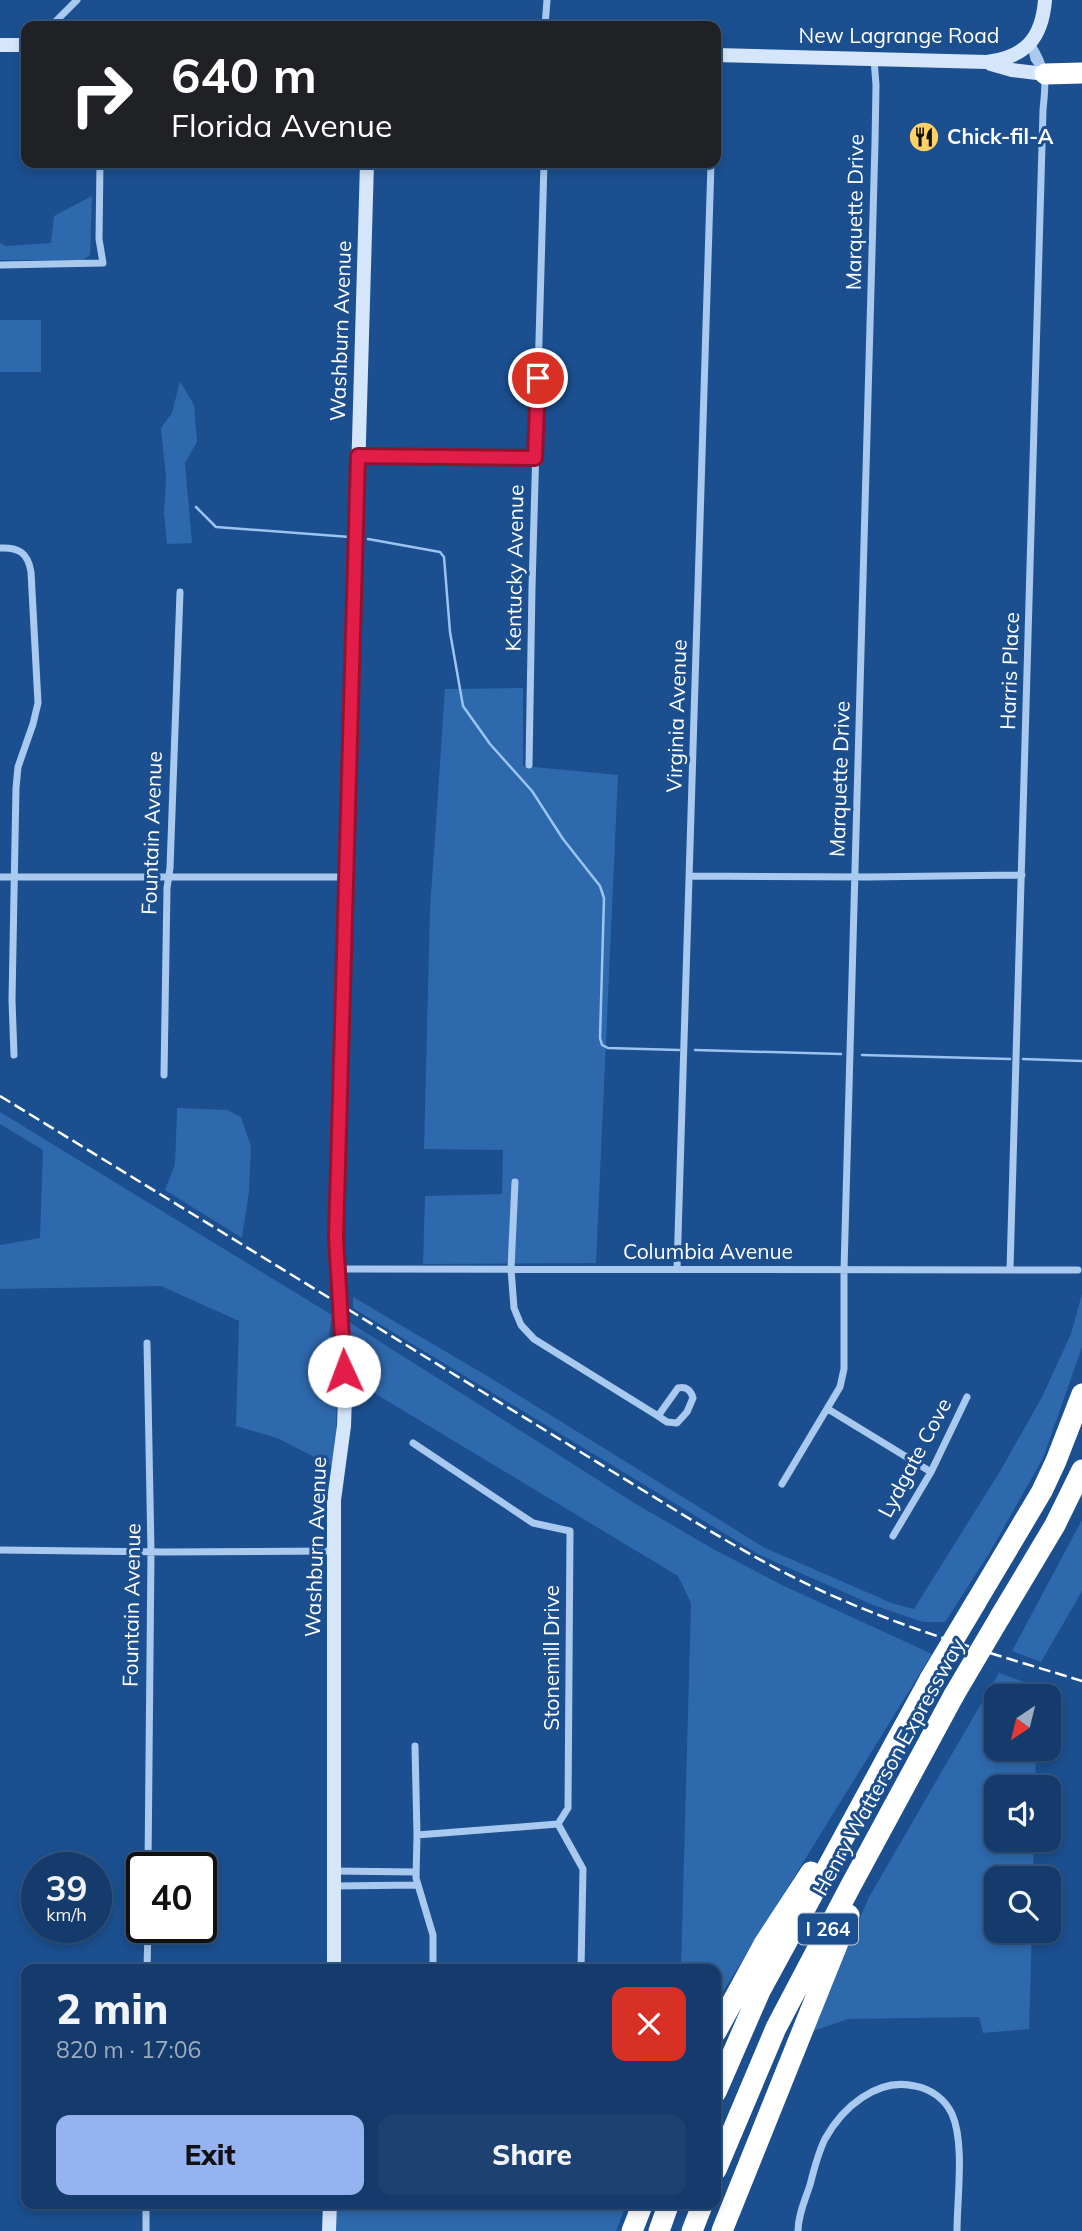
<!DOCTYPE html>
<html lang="en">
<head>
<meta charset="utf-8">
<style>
	body { margin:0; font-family:Mulish,sans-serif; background:#1d4271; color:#f1f3f6; height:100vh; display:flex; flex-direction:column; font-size:26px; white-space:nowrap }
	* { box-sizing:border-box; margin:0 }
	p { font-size:23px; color:#9dadc1 }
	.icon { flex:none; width:38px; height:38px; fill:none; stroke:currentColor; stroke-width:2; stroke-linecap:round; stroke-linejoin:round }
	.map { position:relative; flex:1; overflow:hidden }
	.side { position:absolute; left:21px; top:1964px; width:700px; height:245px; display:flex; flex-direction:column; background:#143b6b; border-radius:14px; box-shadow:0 4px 10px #0003,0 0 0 2px #33557e }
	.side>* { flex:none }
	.banner { position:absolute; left:21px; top:21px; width:700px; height:147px; border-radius:14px; box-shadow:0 4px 10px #0003,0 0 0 2px #33557e; background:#202124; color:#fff; overflow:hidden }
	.needle { width:46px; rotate:215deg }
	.fabs { position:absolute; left:984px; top:1684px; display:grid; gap:14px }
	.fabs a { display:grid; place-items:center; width:77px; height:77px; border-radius:14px; background:#143b6b; box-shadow:0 4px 10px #0003,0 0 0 2px #33557e; font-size:35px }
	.speed { position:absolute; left:21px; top:1852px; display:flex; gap:14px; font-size:35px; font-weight:700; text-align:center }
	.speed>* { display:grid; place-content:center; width:91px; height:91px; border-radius:50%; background:#143b6b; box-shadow:0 4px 10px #0003,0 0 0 2px #33557e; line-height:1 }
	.speed small { font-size:18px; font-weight:400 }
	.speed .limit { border:4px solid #111; border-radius:10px; background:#fff; color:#111 }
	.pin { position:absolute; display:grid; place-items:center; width:60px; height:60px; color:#fff; margin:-30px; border:4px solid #fff; border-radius:50%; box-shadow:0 2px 7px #0007 }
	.me { position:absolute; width:77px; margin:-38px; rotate:358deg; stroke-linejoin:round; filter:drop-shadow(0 0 5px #0008) }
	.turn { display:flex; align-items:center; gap:24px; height:147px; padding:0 35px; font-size:32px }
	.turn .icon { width:91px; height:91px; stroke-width:2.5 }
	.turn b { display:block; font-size:49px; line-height:60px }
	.round { display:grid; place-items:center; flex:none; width:74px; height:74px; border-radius:14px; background:#1d4271 }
	.head { display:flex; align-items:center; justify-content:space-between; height:119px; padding:0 35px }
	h1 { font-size:42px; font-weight:800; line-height:52px }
	.primary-button { display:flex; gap:14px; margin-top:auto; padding:14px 35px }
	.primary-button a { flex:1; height:80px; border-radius:14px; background:#95b2f1; color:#111; font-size:28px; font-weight:800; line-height:80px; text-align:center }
	.primary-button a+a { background:#1d4271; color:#f1f3f6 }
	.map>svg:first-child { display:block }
	.green { fill:#2e69ad }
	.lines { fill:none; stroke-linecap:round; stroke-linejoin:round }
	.stream { stroke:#9cc4f0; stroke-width:2.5 }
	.street { stroke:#a9c9ee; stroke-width:7 }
	.secondary { stroke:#d6e6fa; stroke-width:14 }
	.highway { stroke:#fff; stroke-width:21 }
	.rail { stroke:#fff; stroke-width:2.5; stroke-dasharray:12 5; stroke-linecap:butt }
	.highway-bridge { stroke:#fff; stroke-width:21 }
	.route-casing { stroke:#92132f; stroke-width:18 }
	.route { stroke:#e11d48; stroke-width:12 }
	.labels { text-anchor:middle; stroke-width:6; stroke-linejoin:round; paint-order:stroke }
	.shield { fill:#1b4f8f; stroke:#bbcadd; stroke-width:2 }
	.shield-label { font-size:19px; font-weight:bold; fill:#fff }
	.street-label { font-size:21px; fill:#fff; stroke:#1b4f8f }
	.poi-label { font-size:21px; font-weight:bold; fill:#fff; stroke:#1b4f8f; text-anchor:start }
</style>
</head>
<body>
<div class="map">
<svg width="1082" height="2231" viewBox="0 0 1082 2231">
	<rect width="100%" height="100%" fill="#1b4f8f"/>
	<!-- green -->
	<path class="green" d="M92,196L90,255L83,260H0V243L6,246L51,243L54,216Z
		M0,320H41V372H0Z
		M180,381L194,405L197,442L185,463L192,543L167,544L164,513L166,477L161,428L172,413Z
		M523,688V766L618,775L596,1263L423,1264L425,1196L502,1194L503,1150L424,1149L430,910L445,689Z
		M177,1108L227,1110L241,1117L251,1147L249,1192L242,1238L165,1190L175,1164Z
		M0,1112L332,1315L329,1334L337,1374L336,1434L332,1466L277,1438L236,1426L239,1321L161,1286L0,1289V1245L40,1238L43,1150L0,1124Z
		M1082,1294V1347L1043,1458L990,1552L945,1622H923L873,1605L760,1555L353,1308V1297L494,1380L765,1548L894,1604L914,1609L999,1473L1042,1397L1071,1334Z
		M349,1322L636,1504L715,1550L782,1585L932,1654L716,2003V1969H681L691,1603L678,1576L351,1379Z
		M1082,1520V1591L1041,1662L1012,1651Z
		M999,1673L1030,1684L1038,1690V1696H996V1748H1036L1035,1787H996V1839H1034L1033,1878H996V1930H1032L1029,2029L983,2033L979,2017L848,2019L810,2032L869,1897Z
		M336,2203H627L616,2231H336Z"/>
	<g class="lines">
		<!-- stream -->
		<path class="stream" d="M196,507L216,527L350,537
			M368,539L440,552L444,557L450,632L463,706L490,744L532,791L563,839L600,886L604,898L600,1038L602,1045L608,1048L679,1050
			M695,1050L841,1054
			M862,1055L1010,1059
			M1023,1059L1082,1061"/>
		<!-- street -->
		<path class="street" d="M55,26L56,21L77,0
			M545,26L547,0
			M1032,50L1034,59L1044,73
			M0,265L103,263L99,239L100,163
			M358,456L535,458
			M0,548C19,547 28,553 31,572L38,703L33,724L18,767L16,788L12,1000L14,1055
			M529,765L532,588L544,163
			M690,876L868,877L1022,875
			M0,877H347
			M164,1075L167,888L170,868L180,592
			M515,1182L511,1269L514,1308L521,1325L534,1339L658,1416L667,1422L677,1423L687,1412L693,1398C691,1390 686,1386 678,1388L658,1416
			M338,1269L1078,1270
			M677,1269L711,163
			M1010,1269L1043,110C1046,79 1048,70 1031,43
			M147,1343L151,1551L148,1867
			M828,1409L931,1472
			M413,1443L533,1523L570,1531L568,1808L558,1824
			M782,1484L840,1387L844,1369V1270L875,143L876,85L874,59
			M893,1536L931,1472L967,1397
			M0,1550L165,1552L334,1551
			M415,1746L417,1835L416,1878L433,1935V1969
			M558,1824L583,1869L581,1969
			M417,1835L558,1824
			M334,1871L416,1872
			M335,1886L417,1885
			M147,1969L148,1927
			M146,2231V2203
			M798,2231C798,2215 805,2200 810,2185C814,2169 818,2153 825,2139C842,2108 877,2077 915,2086C931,2089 945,2099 952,2114C965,2143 957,2199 957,2231"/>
		<!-- secondary -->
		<path class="secondary" d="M0,45H26
			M716,55L987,62C1025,57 1042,39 1045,0
			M991,64L1012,70L1045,74
			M334,1969V1500L344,1426L345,1396L336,1238L367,163
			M329,2231L330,2203"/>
		<!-- highway -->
		<path class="highway" d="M1045,74L1082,73
			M976,1602L1042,1491L1056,1461L1082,1394
			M1000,1617L1055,1525L1082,1470
			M716,2032L764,1944L811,1872
			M716,2092L760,1991L930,1679
			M716,2170L776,2028L849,1889L954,1695
			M632,2231L643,2203
			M659,2231L669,2203
			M692,2231L703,2203
			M722,2231L849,1915"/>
		<!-- rail -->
		<path class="rail" d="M0,1096L685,1516C735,1546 786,1576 840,1599C917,1633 1001,1656 1082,1681"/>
		<!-- highway-bridge -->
		<path class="highway-bridge" d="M930,1679L976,1602
			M954,1695L1000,1617"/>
	</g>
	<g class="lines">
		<!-- route casing -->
		<g class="route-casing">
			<path id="route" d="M344,1371L336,1238L358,456L535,458L538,378"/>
		</g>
		<!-- route -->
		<use href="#route" class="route"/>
	</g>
	<!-- icons -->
	<defs>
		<g id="restaurant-disc" transform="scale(1.575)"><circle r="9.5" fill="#ffd166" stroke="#1b4f8f"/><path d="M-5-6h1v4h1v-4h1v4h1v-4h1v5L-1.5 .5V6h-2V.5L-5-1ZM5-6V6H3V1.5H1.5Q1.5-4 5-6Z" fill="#111"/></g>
	</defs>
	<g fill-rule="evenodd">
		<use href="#restaurant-disc" x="924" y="137"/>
	</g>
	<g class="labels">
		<!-- shield labels -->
		<rect class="shield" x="798" y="1913.5" width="60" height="31" rx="5"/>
		<g class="shield-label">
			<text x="828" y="1936">I 264</text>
		</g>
		<!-- street labels -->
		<g class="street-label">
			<text x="899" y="43">New Lagrange Road</text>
			<text transform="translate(855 212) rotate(-89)" y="7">Marquette Drive</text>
			<text transform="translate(341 331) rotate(-88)" y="7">Washburn Avenue</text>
			<text transform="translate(515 568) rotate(-89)" y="7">Kentucky Avenue</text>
			<text transform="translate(1010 671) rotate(-88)" y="7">Harris Place</text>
			<text transform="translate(677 716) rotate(-88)" y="7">Virginia Avenue</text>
			<text transform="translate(840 779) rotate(-88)" y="7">Marquette Drive</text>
			<text transform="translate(152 833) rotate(-88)" y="7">Fountain Avenue</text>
			<text x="708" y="1259">Columbia Avenue</text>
			<text transform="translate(915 1458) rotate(-62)" y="7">Lydgate Cove</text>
			<text transform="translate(316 1547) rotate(-88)" y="7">Washburn Avenue</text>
			<text transform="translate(132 1605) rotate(-89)" y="7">Fountain Avenue</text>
			<text transform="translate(552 1658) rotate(-90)" y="7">Stonemill Drive</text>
			<text transform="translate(889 1767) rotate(-61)" y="7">Henry Watterson Expressway</text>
		</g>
		<!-- poi labels -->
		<g class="poi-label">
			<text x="947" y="144">Chick-fil-A</text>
		</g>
	</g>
</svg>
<div class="fabs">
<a><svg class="needle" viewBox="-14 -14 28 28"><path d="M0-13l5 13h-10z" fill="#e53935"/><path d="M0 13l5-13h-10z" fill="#9dadc1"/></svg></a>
<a><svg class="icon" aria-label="sound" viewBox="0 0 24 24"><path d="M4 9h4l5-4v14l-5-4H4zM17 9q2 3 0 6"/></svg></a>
<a><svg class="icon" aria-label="search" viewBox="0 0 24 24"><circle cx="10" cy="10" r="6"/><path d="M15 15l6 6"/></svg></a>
</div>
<div class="speed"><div>39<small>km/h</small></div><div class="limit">40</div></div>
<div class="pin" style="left:538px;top:378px;background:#d93025"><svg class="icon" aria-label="arrive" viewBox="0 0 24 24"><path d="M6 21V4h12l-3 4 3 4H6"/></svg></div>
<svg class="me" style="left:344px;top:1371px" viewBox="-20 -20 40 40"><circle r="19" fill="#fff"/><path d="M0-13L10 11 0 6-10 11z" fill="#e11d48"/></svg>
<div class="banner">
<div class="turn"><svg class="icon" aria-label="right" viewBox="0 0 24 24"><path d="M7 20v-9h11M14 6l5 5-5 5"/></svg><div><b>640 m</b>Florida Avenue</div></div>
</div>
<section class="side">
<div class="head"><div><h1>2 min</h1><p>820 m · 17:06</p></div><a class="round" style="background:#d93025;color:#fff"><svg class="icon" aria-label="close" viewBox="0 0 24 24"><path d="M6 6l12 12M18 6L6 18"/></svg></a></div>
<div class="primary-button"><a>Exit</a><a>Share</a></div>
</section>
</div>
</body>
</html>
